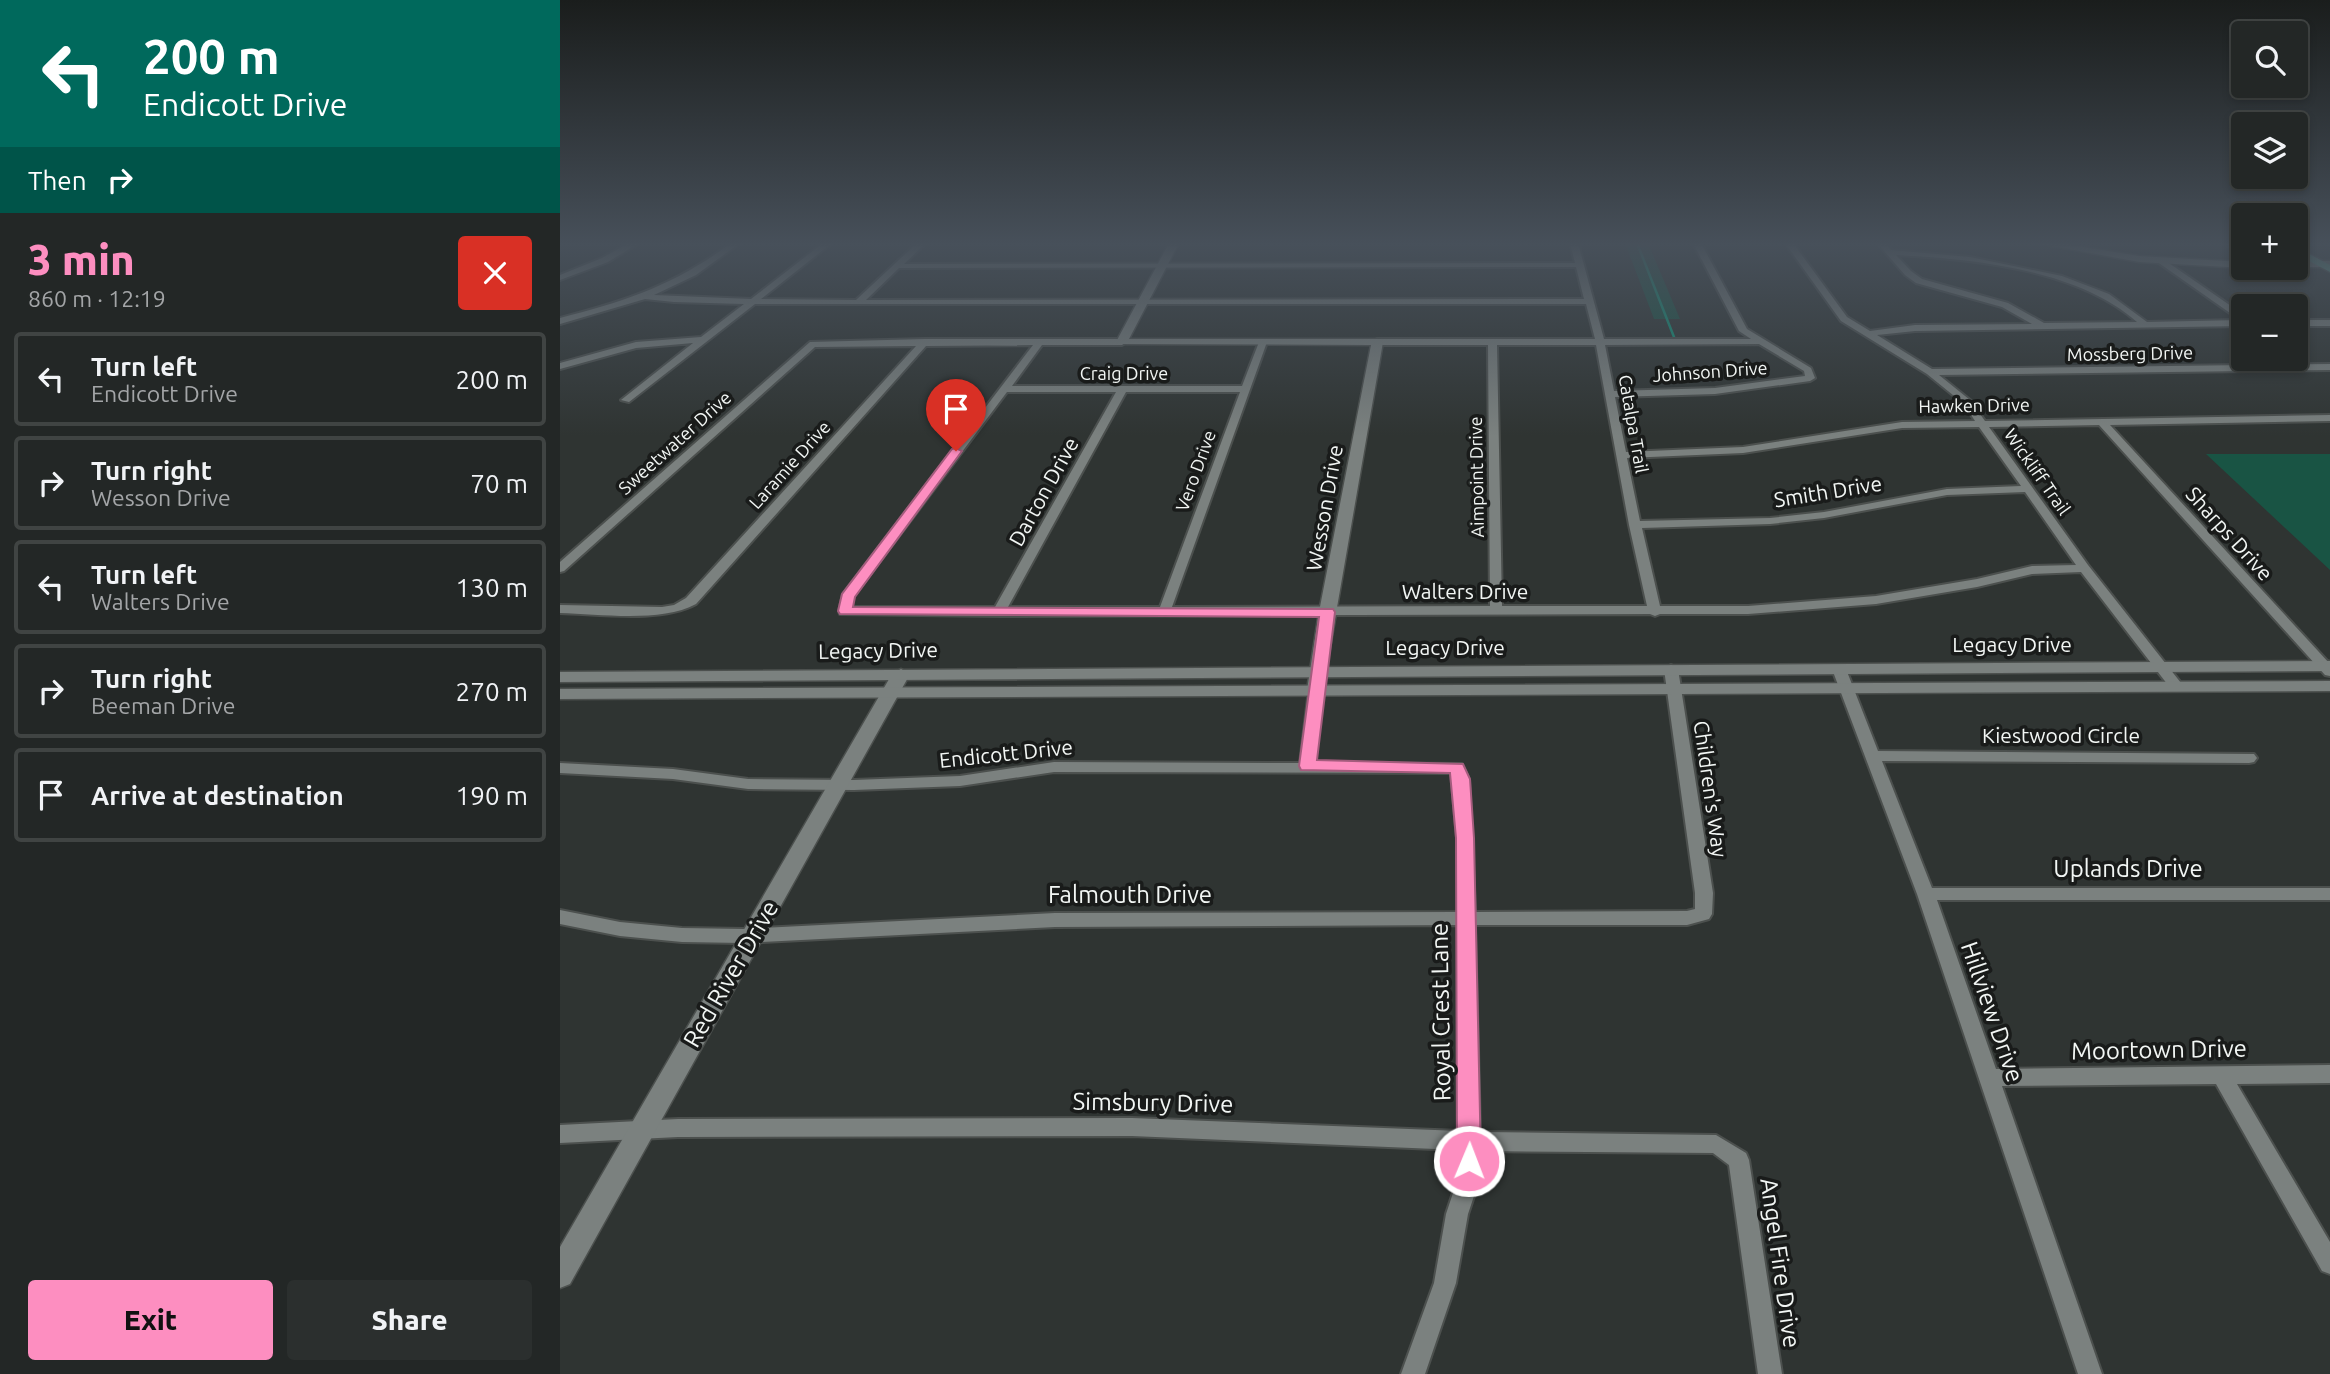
<!DOCTYPE html>
<html lang="en">
<head>
<meta charset="utf-8">
<style>
	body { margin:0; font-family:Ubuntu,sans-serif; background:#2b2f2e; color:#f1f3f6; height:100vh; display:flex; flex-direction:column; font-size:26px; white-space:nowrap }
	* { box-sizing:border-box; margin:0 }
	p { font-size:23px; color:#a3a5a7 }
	.icon { flex:none; width:38px; height:38px; fill:none; stroke:currentColor; stroke-width:2; stroke-linecap:round; stroke-linejoin:round }
	.map { position:relative; flex:1; overflow:hidden }
	.panel { display:flex; flex-direction:column; background:#232726; width:560px }
	.panel>* { flex:none }
	.guide { background:#00695c; color:#fff; overflow:hidden }
	.tools { position:absolute; left:1671px; top:21px; display:grid; gap:14px }
	.tools a { display:grid; place-items:center; width:77px; height:77px; border-radius:7px; background:#232726; box-shadow:0 4px 10px #0003,0 0 0 2px #404443; font-size:35px }
	.pin { position:absolute; display:grid; place-items:center; width:60px; height:60px; color:#fff; margin:-72px -30px; border-radius:50% 50% 50% 0; rotate:-45deg; box-shadow:0 0 7px #0007 }
	.pin .icon { rotate:45deg }
	.me { position:absolute; width:77px; margin:-38px; rotate:1deg; stroke-linejoin:round; filter:drop-shadow(0 0 5px #0008) }
	.turn { display:flex; align-items:center; gap:24px; height:147px; padding:0 28px; font-size:32px }
	.turn .icon { width:91px; height:91px; stroke-width:2.5 }
	.turn b { display:block; font-size:49px; line-height:60px }
	.then { display:flex; align-items:center; height:66px; padding:0 28px; background:#0003; gap:14px; font-size:26px }
	.round { display:grid; place-items:center; flex:none; width:74px; height:74px; border-radius:7px; background:#2b2f2e }
	.head { display:flex; align-items:center; justify-content:space-between; height:119px; padding:0 28px }
	h1 { font-size:42px; font-weight:800; line-height:52px; color:#fd8ec0 }
	.action { display:flex; gap:14px; margin-top:auto; padding:14px 28px }
	.action a { flex:1; height:80px; border-radius:7px; background:#fd8ec0; color:#111; font-size:28px; font-weight:800; line-height:80px; text-align:center }
	.action a+a { background:#2b2f2e; color:#f1f3f6 }
	ul { padding:0; list-style:none }
	li { display:flex; align-items:center; gap:21px; height:94px; margin:0 14px 10px; padding:0 14px; border:4px solid #404443; border-radius:7px }
	li div { flex:1 }
	li b { display:block; font-size:26px }
	li em { font-style:normal }
	main { display:flex; flex:1; min-height:0 }
	.map>svg:first-child { display:block }
	.green { fill:#195444 }
	.lines { fill:none; stroke-linecap:round; stroke-linejoin:round }
	.stream { stroke:#0a9b7d; stroke-width:2.5 }
	.minor-casing { stroke:#4c504e; stroke-width:4 }
	.tertiary-casing { stroke:#4c504e; stroke-width:3 }
	.secondary-casing { stroke:#4c504e; stroke-width:3 }
	.primary-casing { stroke:#4c504e; stroke-width:3 }
	.minor { fill:#7b817f; fill-rule:evenodd }
	.tertiary { fill:#7b817f; fill-rule:evenodd }
	.secondary { fill:#7b817f; fill-rule:evenodd }
	.primary { fill:#63b09c; fill-rule:evenodd }
	.route { fill:#fd8ec0; stroke:#a45c7d; stroke-width:2 }
	.labels { text-anchor:middle; stroke-width:7; stroke-linejoin:round; paint-order:stroke }
	.far-street-label { font-size:18px; fill:#f2f6f4; stroke:#191b1a }
	.street-label { font-size:21px; fill:#f2f6f4; stroke:#191b1a }
	.near-street-label { font-size:24px; fill:#f2f6f4; stroke:#191b1a }
</style>
</head>
<body>
<main>
<section class="panel">
<div class="guide">
<div class="turn"><svg class="icon" aria-label="left" viewBox="0 0 24 24"><path d="M17 20v-9H6M10 6l-5 5 5 5"/></svg><div><b>200 m</b>Endicott Drive</div></div>
<div class="then">Then<svg class="icon" aria-label="right" viewBox="0 0 24 24"><path d="M7 20v-9h11M14 6l5 5-5 5"/></svg></div>
</div>
<div class="head"><div><h1>3 min</h1><p>860 m · 12:19</p></div><a class="round" style="background:#d93025;color:#fff"><svg class="icon" aria-label="close" viewBox="0 0 24 24"><path d="M6 6l12 12M18 6L6 18"/></svg></a></div>
<ul>
<li><svg class="icon" aria-label="left" viewBox="0 0 24 24"><path d="M17 20v-9H6M10 6l-5 5 5 5"/></svg><div><b>Turn left</b><p>Endicott Drive</p></div><em>200 m</em></li>
<li><svg class="icon" aria-label="right" viewBox="0 0 24 24"><path d="M7 20v-9h11M14 6l5 5-5 5"/></svg><div><b>Turn right</b><p>Wesson Drive</p></div><em>70 m</em></li>
<li><svg class="icon" aria-label="left" viewBox="0 0 24 24"><path d="M17 20v-9H6M10 6l-5 5 5 5"/></svg><div><b>Turn left</b><p>Walters Drive</p></div><em>130 m</em></li>
<li><svg class="icon" aria-label="right" viewBox="0 0 24 24"><path d="M7 20v-9h11M14 6l5 5-5 5"/></svg><div><b>Turn right</b><p>Beeman Drive</p></div><em>270 m</em></li>
<li><svg class="icon" aria-label="arrive" viewBox="0 0 24 24"><path d="M6 21V4h12l-3 4 3 4H6"/></svg><div><b>Arrive at destination</b></div><em>190 m</em></li>
</ul>
<div class="action"><a>Exit</a><a>Share</a></div>
</section>
<div class="map">
<svg width="1770" height="1374" viewBox="0 0 1770 1374">
	<rect width="100%" height="100%" fill="#2f3432"/>
	<!-- green -->
	<path class="green" d="M1065,243H1088L1120,319H1094Z
		M1646,454H1770V570Z"/>
	<g class="lines">
		<!-- stream -->
		<path class="stream" d="M1077,243L1114,337"/>
		<!-- minor casing -->
		<g class="minor-casing">
			<path id="minor" d="M69,243H79L48,262L0,280V275L42,258Z
				M171,243H180L136,275L94,295L191,299L263,243H272L201,299L296,300L357,243H366L344,264L1015,263L1010,243H1018L1044,339H1191L1179,331L1133,243H1141L1187,329L1251,368L1255,378L1250,381L1155,394L1055,397L1066,452L1183,447L1342,422L1415,421L1404,404L1367,374L1281,321L1225,243H1233L1287,317L1310,331L1355,325L1472,324L1442,307L1356,283L1345,275L1317,243H1325L1331,250L1410,257L1502,276L1549,294L1587,322L1680,320L1596,261L1603,259L1684,315V326L1355,331L1317,335L1372,369L1770,364V370L1379,375L1410,400L1425,421L1770,415V421L1550,425L1770,664V676L1765,675L1539,425L1429,427L1528,565L1621,683L1623,686L1621,689H1611L1521,572L1472,574L1417,587L1316,604L1188,614H1100L1095,616L1090,614L439,616L280,614L279,611L283,594L473,345L366,346L136,604C101,623 40,614 0,613V605L102,607L114,605L126,598L356,346L255,347L4,571L0,572V562L250,342L365,339H562L566,342L562,345H482L452,386H682L699,342L706,340L707,342L612,607L930,606L928,345H817L813,342L817,339H1035L1026,304H195L69,402L61,400L133,343L76,348L0,369V363L76,342L141,337L184,304L114,302L85,299L0,324V318C66,301 115,285 171,243ZM1336,255C1413,259 1517,269 1577,322L1484,323L1448,303L1362,279L1351,271ZM1016,267L1024,299L306,300L339,268ZM1199,344L1244,371L1245,376L1155,388L1054,391L1045,345ZM937,345H1036L1069,525L1087,606H942ZM447,392H556L435,607H292L293,597ZM566,392H680L600,607H448ZM1419,427L1461,486L1387,489L1264,512L1210,518L1080,521L1067,458L1183,453L1342,428ZM1465,492L1516,565L1472,566L1417,579L1316,596L1188,606H1100L1082,528L1210,524L1264,518L1387,495Z
				M1663,243H1673L1684,250V255Z
				M1736,320H1770V326H1736Z
				M1111,665L1118,669L1153,893L1152,914L1149,919L1127,925H915L920,1132L1156,1135L1186,1153L1189,1160L1222,1374H1198L1169,1165L1153,1153L920,1151L919,1181L908,1214L896,1283L865,1374H841L874,1283L886,1214L897,1181L899,1150L572,1136L118,1137L0,1143V1125L118,1119L572,1118L900,1131L898,925L495,927L184,943L122,942L60,936L0,924V910L60,922L122,928L184,929L495,913L898,912L897,838L891,773L494,772L400,786L294,790L188,789L113,779L0,773V763L113,769L188,779L294,780L400,776L494,762L740,763L749,690L756,686L763,690L755,763L902,764L909,779L915,912L1127,911L1135,909V893L1104,669Z
				M1279,665L1286,669L1318,751L1694,754L1697,758L1694,762L1689,763L1322,761L1372,888H1770V900H1377L1436,1069L1770,1065V1083L1677,1084L1770,1242V1274L1762,1271L1656,1084L1442,1086L1542,1374H1518L1357,894L1272,669Z"/>
		</g>
		<!-- tertiary casing -->
		<g class="tertiary-casing">
			<path id="tertiary" d="M609,243H619L569,339H817L823,342L762,694H750L747,690L759,612L811,345L558,344L556,342Z
				M1476,243H1499L1579,256L1684,262L1685,268L1579,262Z
				M1736,261H1770V267H1736Z
				M341,669L350,674L10,1284L0,1288V1247L332,674Z"/>
		</g>
		<!-- secondary casing -->
		<g class="secondary-casing">
			<path id="secondary" d="M1770,661V671L0,682V672Z
				M1770,681V691L0,699V689Z"/>
		</g>
		<!-- primary casing -->
		<g class="primary-casing">
			<path id="primary" d="M1736,247L1770,265V272L1736,254Z"/>
		</g>
		<!-- minor -->
		<use href="#minor" class="minor"/>
		<!-- tertiary -->
		<use href="#tertiary" class="tertiary"/>
		<!-- secondary -->
		<use href="#secondary" class="secondary"/>
		<!-- primary -->
		<use href="#primary" class="primary"/>
	</g>
	<!-- sky -->
	<linearGradient id="sky" x2="0" y2="1"><stop stop-color="#1a1d1c"/><stop offset="0.56" stop-color="#47505a"/><stop offset="1" stop-color="#47505a" stop-opacity="0"/></linearGradient>
	<rect width="1770" height="436" fill="url(#sky)"/>
	<!-- route -->
	<path class="route" d="M396,448L402,451L295,597L293,607L773,609L775,612L757,760L903,764L910,779L914,838L921,1161L917,1169L909,1172L901,1169L897,1161L896,838L890,773L741,770L739,766L759,617L280,614L278,611L282,594L392,449Z"/>
	<g class="labels">
		<!-- far-street labels -->
		<g class="far-street-label">
			<text transform="translate(1570 354) rotate(-1)" y="6">Mossberg Drive</text>
			<text transform="translate(1150 372) rotate(-4)" y="6">Johnson Drive</text>
			<text x="564" y="380">Craig Drive</text>
			<text transform="translate(1414 406) rotate(-1)" y="6">Hawken Drive</text>
			<text transform="translate(1073 424) rotate(80)" y="6">Catalpa Trail</text>
			<text transform="translate(115 443) rotate(-42)" y="6">Sweetwater Drive</text>
			<text transform="translate(230 465) rotate(-48)" y="6">Laramie Drive</text>
			<text transform="translate(636 471) rotate(-70)" y="6">Vero Drive</text>
			<text transform="translate(1477 472) rotate(55)" y="6">Wickliff Trail</text>
			<text transform="translate(917 477) rotate(-91)" y="6">Aimpoint Drive</text>
		</g>
		<!-- street labels -->
		<g class="street-label">
			<text transform="translate(484 492) rotate(-61)" y="7">Darton Drive</text>
			<text transform="translate(1268 492) rotate(-9)" y="7">Smith Drive</text>
			<text transform="translate(765 508) rotate(-80)" y="7">Wesson Drive</text>
			<text transform="translate(1669 534) rotate(48)" y="7">Sharps Drive</text>
			<text x="905" y="599">Walters Drive</text>
			<text x="1452" y="652">Legacy Drive</text>
			<text x="885" y="655">Legacy Drive</text>
			<text transform="translate(318 651) rotate(-1)" y="7">Legacy Drive</text>
			<text x="1501" y="743">Kiestwood Circle</text>
			<text transform="translate(446 754) rotate(-6)" y="7">Endicott Drive</text>
			<text transform="translate(1150 789) rotate(82)" y="7">Children's Way</text>
		</g>
		<!-- near-street labels -->
		<g class="near-street-label">
			<text x="1568" y="877">Uplands Drive</text>
			<text x="570" y="903">Falmouth Drive</text>
			<text transform="translate(171 974) rotate(-60)" y="8">Red River Drive</text>
			<text transform="translate(881 1012) rotate(-91)" y="8">Royal Crest Lane</text>
			<text transform="translate(1432 1012) rotate(71)" y="8">Hillview Drive</text>
			<text transform="translate(1599 1050) rotate(-1)" y="8">Moortown Drive</text>
			<text transform="translate(593 1103) rotate(1)" y="8">Simsbury Drive</text>
			<text transform="translate(1220 1263) rotate(82)" y="8">Angel Fire Drive</text>
		</g>
	</g>
</svg>
<div class="tools">
<a><svg class="icon" aria-label="search" viewBox="0 0 24 24"><circle cx="10" cy="10" r="6"/><path d="M15 15l6 6"/></svg></a>
<a><svg class="icon" aria-label="layers" viewBox="0 0 24 24"><path d="M12 4l9 5-9 5-9-5zM3 14l9 5 9-5"/></svg></a>
<a>+</a>
<a>−</a>
</div>
<div class="pin" style="left:396px;top:451px;background:#d93025"><svg class="icon" aria-label="arrive" viewBox="0 0 24 24"><path d="M6 21V4h12l-3 4 3 4H6"/></svg></div>
<svg class="me" style="left:909px;top:1161px" viewBox="-20 -20 40 40"><circle r="17" fill="#fd8ec0" stroke="#fff" stroke-width="3"/><path d="M0-11L8 9 0 5-8 9z" fill="#fff"/></svg>
</div>
</main>
</body>
</html>
